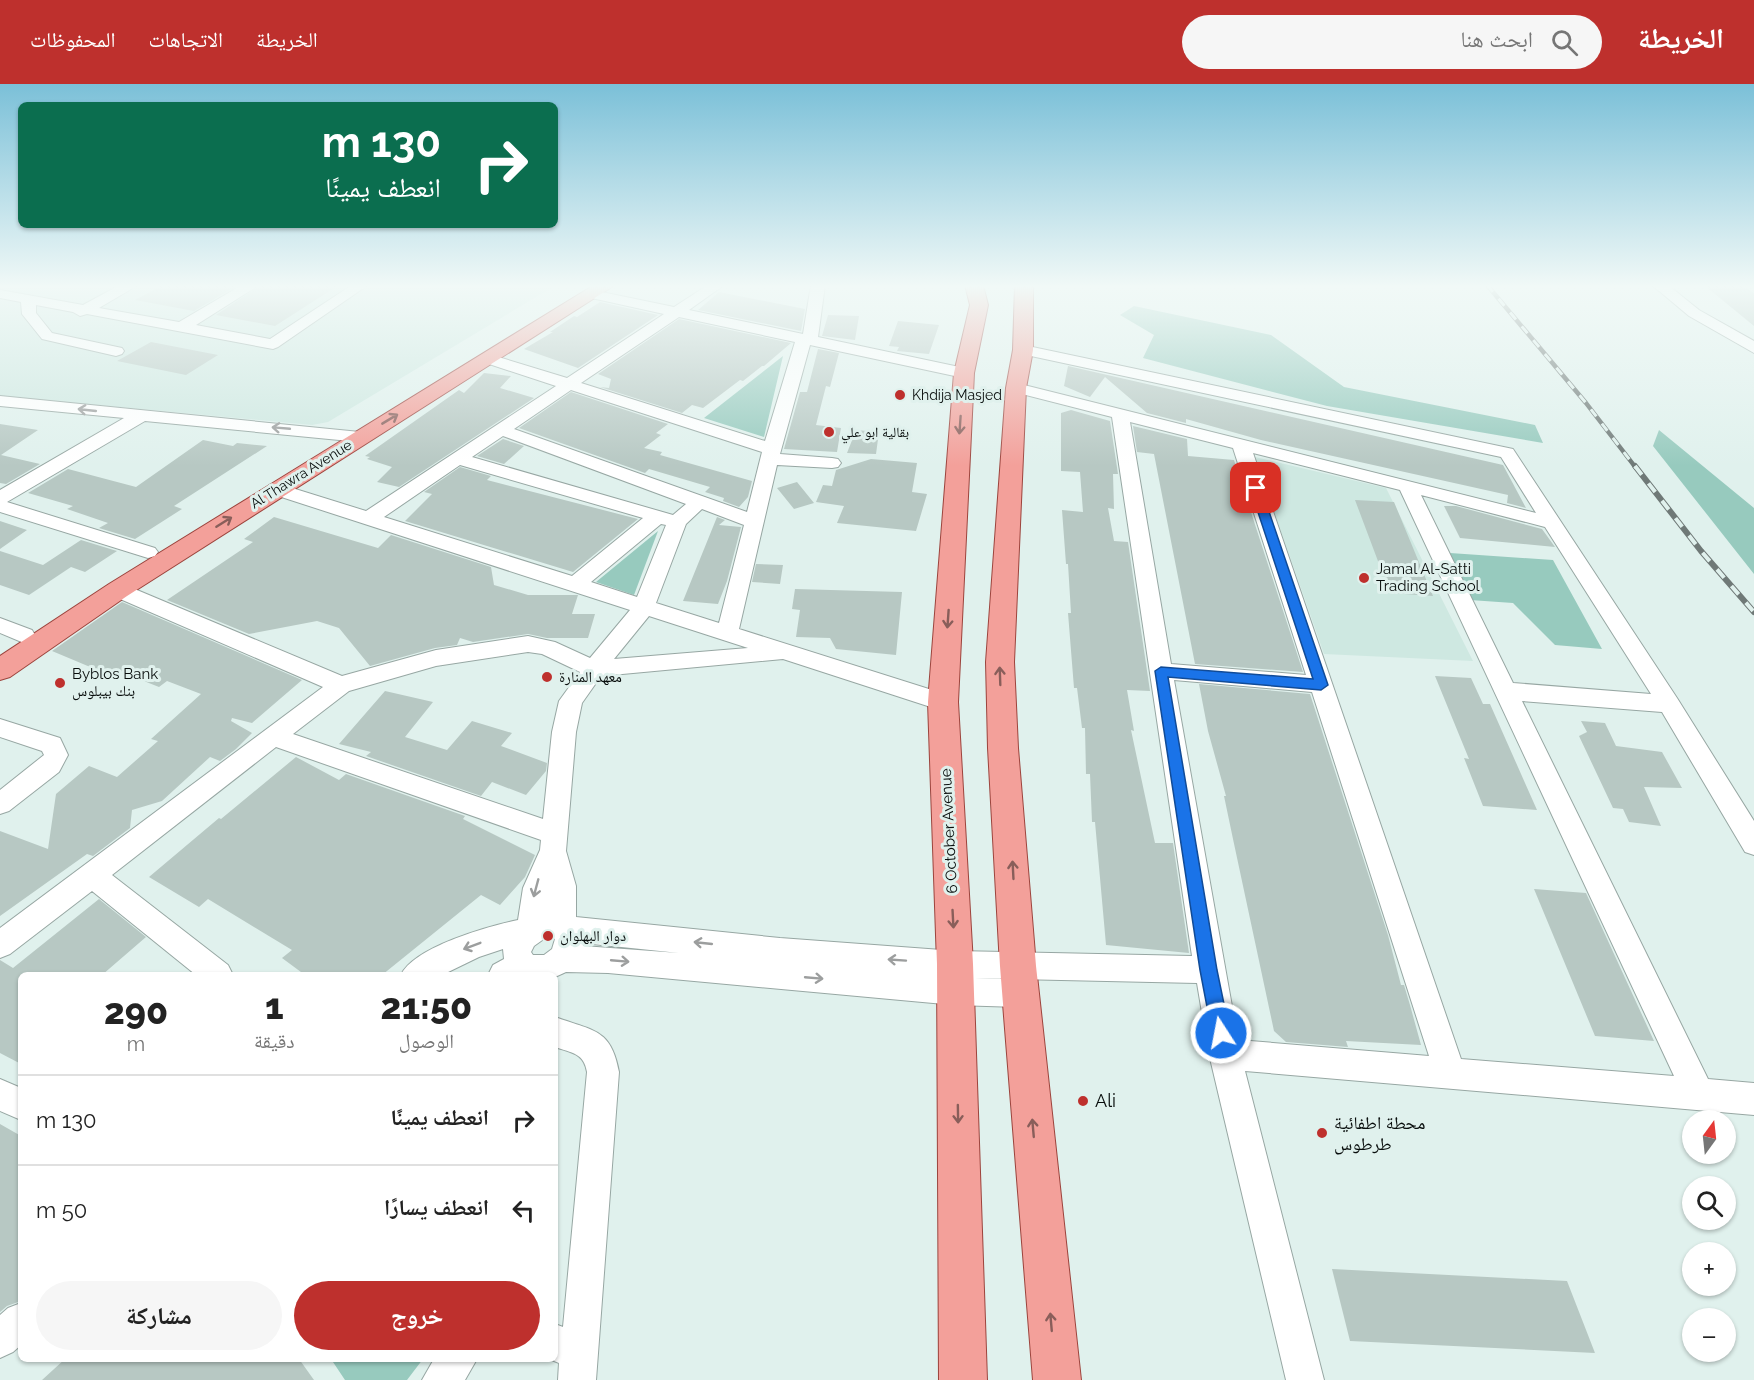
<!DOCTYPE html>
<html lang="ar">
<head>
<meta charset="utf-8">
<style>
	body { margin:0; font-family:Raleway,"Noto Naskh Arabic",sans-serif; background:#f6f6f6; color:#222; direction:rtl; height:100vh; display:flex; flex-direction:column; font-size:22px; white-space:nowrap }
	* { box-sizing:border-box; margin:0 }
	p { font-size:20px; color:#767676 }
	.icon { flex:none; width:33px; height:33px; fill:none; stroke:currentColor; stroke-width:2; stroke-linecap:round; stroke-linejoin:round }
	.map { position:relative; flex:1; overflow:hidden; direction:ltr }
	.panel { position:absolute; left:18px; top:888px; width:540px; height:390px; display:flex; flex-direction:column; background:#fff; border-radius:9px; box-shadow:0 2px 4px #0004; direction:rtl }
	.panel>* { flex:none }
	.banner { position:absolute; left:18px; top:18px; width:540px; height:126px; border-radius:9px; box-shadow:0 2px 4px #0004; direction:rtl; background:#0b6e4f; color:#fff; overflow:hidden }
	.needle { width:39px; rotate:15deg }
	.fabs { position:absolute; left:1682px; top:1026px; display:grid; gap:12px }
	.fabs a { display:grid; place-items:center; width:54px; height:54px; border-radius:50%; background:#fff; box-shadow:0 2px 4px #0004; font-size:30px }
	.pin { position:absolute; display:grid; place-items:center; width:51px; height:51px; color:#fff; margin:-26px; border-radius:12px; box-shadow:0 3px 9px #0006 }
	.me { position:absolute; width:66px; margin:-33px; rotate:349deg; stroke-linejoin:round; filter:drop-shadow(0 0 4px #0008) }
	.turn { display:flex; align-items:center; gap:21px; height:126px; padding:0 18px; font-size:27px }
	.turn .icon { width:78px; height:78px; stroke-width:2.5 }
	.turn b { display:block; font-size:42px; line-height:51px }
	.eta { display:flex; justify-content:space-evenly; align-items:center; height:102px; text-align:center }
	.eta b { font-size:36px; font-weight:800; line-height:42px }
	.cta { display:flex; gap:12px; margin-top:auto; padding:12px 18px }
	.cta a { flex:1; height:69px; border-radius:36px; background:#be302d; color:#fff; font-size:24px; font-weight:800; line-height:69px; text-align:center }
	.cta a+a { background:#f6f6f6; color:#222 }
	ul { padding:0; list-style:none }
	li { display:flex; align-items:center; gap:18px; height:90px; padding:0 18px; border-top:2px solid #e0e0e0 }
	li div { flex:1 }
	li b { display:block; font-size:22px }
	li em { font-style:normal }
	header { display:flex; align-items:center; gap:36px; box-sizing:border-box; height:84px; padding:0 30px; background:#be302d; color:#fff }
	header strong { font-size:28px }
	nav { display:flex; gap:33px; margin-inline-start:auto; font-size:21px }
	.search { width:420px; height:54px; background:#f6f6f6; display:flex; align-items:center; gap:15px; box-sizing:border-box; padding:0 21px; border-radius:33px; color:#767676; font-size:22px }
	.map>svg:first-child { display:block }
	.built { fill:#cee8e1 }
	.green { fill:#97cabe }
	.building { fill:#b7c8c3 }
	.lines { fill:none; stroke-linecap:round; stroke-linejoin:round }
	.minor-casing { stroke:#97a7a3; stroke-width:2 }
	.major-casing { stroke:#9c443d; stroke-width:2 }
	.minor { fill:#fff; fill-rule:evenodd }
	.major { fill:#f3a09a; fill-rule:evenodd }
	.rail-far1-casing { stroke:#6f7977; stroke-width:4.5 }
	.rail-casing { stroke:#6f7977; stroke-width:6 }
	.rail-far1 { stroke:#e0f1ed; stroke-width:3; stroke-dasharray:9; stroke-linecap:butt }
	.rail { stroke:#e0f1ed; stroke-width:4; stroke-dasharray:11; stroke-linecap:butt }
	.oneway { stroke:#9c9e9e }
	.oneway2 { stroke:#895e5a }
	.route { fill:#1a73e8; stroke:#114b97; stroke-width:1.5 }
	.poi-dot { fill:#be302d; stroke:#e0f1ed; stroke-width:2 }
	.labels { text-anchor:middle; stroke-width:6; stroke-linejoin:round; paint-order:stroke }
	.far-poi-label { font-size:14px; fill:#080d0c; stroke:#e0f1ed; text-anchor:start }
	.far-street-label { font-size:14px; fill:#080d0c; stroke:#e0f1ed }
	.poi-label { font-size:15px; fill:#080d0c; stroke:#e0f1ed; text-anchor:start }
	.street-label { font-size:15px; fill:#080d0c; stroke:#e0f1ed }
	.near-poi-label { font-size:18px; fill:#080d0c; stroke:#e0f1ed; text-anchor:start }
</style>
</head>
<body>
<header>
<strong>الخريطة</strong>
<div class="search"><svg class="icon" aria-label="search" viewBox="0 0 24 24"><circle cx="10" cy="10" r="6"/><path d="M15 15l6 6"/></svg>ابحث هنا</div>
<nav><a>الخريطة</a><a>الاتجاهات</a><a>المحفوظات</a></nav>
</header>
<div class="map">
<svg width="1754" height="1296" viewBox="0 0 1754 1296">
	<rect width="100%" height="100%" fill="#e0f1ed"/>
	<!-- built -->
	<path class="built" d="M0,201H556L328,338L312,341L0,312Z
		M1255,373L1386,404L1473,577L1324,570Z"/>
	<!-- green -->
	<path class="green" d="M1134,222L1271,251L1344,303L1535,341L1543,359L1327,322L1143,274L1154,251L1120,231Z
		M783,272L764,353L704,334Z
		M1659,346L1754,424V490L1653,362Z
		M658,447L634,511L596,498Z
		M1450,469L1553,476L1602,565L1555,561L1513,519L1470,516Z
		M331,1275H423L407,1296H345Z"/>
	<!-- building -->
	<path class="building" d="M163,201H238L194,227L135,216Z
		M261,201H339L275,242L216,231Z
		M1704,201H1742L1754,209V242Z
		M719,208L805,225L801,247L698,226Z
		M600,218L658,231L578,284L524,265L553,248H550L574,232L577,233Z
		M828,231L859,232L855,256L822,252Z
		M679,235L791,259L764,282H762L743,297L740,296L703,324L692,321L682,329L600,303L609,304L611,295L598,290Z
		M898,237L939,241L929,270L897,267L899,263L889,262Z
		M151,258L218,271L186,291L117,277Z
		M818,265L839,269L830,303L826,302L816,341L841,344L837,368L784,365L800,308H807Z
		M1068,282L1503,381L1526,424L1507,419L1508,411L1261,356L1186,335V339L1147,329L1105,293L1090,313L1064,302Z
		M484,289L511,292L500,304L534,314L399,403L377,398L392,383L367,375L370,373L365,372L459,306L464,309Z
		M571,308L668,340L656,349L661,351L644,364L662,368L660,371L752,397L748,413L739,423L723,417L724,414L705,408L710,403L649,385L645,389L519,344Z
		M1071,326L1110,337L1118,390H1113L1114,425L1108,424L1114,457L1128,458L1150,607L1127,606L1134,647L1131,646L1155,759H1173L1189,869L1106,861L1095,738H1092L1090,690H1086L1085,644H1082L1077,604H1074L1068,529H1071L1068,480H1066L1062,426L1083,428L1080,388L1061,387V329Z
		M0,340L38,346L1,371L40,380L6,400L0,399Z
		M1133,342L1187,355L1188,372L1234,376L1303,588L1195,580L1154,370L1137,368Z
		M856,346L879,348L876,370L847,369Z
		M503,355L524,362L504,380L477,372Z
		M203,356L233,362L237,359L267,362L174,422L182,425L135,455L99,444L108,439L67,425L73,422L28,409L68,385L136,403Z
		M871,375L917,379L912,408L927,410L916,447L837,439L844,422L816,418L823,401L832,402L836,386Z
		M460,383L491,392L487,396L638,435L573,488L405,437L432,410L424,408Z
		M797,398L814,419L794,425L777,404Z
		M1355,416L1394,418L1433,512L1390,509Z
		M1444,422H1456L1542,445L1555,463L1460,454Z
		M274,433L378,464L391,451L491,483L494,501L528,511H578L572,530H595L588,554H547L528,550L473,558L460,554L457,561L435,564L370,582L339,544L317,537L249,550L167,516L253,458L244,455Z
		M717,433L725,436L719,441L741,443L727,497L718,520L683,517Z
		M0,437L27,446L0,465Z
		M81,456L117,467L85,488L71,483L29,511L0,501V467L43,481Z
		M756,480L783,481L780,500L752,498Z
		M795,505L902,508L896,571L836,565L830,554L796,553L800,526L792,525Z
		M122,518L302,596L252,639L232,634L231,637L252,649L236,665L220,677L210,673L162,717L132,726L130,744L93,772L87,770L0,832V747L48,765L56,710L89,682L117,693L158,657L151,655L201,610L167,597L159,603L121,588L114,593L52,567Z
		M1435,592L1471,594L1483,620H1490L1537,726L1483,722L1464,674L1469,675Z
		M1199,600L1310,610L1388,851L1401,901H1404L1410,921L1421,961L1346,957L1348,963L1286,958L1274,947L1233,755L1224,712H1226L1208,647Z
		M385,607L433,618L405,653L447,666L472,637L512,649L501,662L547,679L546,687L526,711L492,698L481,712L366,672L371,668L339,660Z
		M1581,637L1605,639L1616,662L1662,668L1682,704L1644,703L1661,742L1629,738L1623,725L1613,724L1579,652L1587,648Z
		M296,673L339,696L346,690L465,732L463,735L535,771L525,793L500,821L481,811L382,891H305L282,874L292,866L208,815L199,823L149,793L219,734L221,735Z
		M1534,805L1586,809L1654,957L1595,952Z
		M99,815L146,853L102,891H21V980L0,969V876L13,884Z
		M0,1040L21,1052V1217L7,1222L0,1228Z
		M1332,1185L1567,1197L1595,1269L1350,1257Z
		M65,1275H299L314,1296H42Z"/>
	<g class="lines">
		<!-- minor casing -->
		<g class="minor-casing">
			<path id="minor" d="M120,201H138L99,224L179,238L242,201H259L196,241L270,255L352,201H368L278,263L273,265L87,230L80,232L73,228L36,221V229L52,249L122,264L124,267L122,270L116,272L42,255L22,230L21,218L0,214V206L83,221Z
				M708,201H724L689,226L803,250L811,201H825L818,253L964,284L972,289L964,294L810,261L780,370L832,374L838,375L841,379L838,383L832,384L777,381L739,545L951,612L955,618L951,624L943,627L783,575L601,592L582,619L576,648L566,767L576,802V833L780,854L955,867L1192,872L1112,333L1010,307L1008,304L1010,301L1016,299L1536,429L1501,373L1017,269L1015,266L1023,261L1513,365L1677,614L1754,737V771L1745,768L1662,628L1522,617L1708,995L1754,999V1031L1245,987L1324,1296H1286L1209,970L1197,899L975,894L1021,895L1032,899L1036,909L1032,919L1021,923L955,921L608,889L566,888L555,893V891H488L493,881L504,875L503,865L479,873L442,891H401C414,863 489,842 518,836L523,804L540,766L541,756L276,663L112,791L228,881L233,891H196L92,807L10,870L0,874V844L323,603L111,511L108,506L111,501L118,499L125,501L342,592L436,566L528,552L555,558L590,574L630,526L269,409L267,405L269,401L276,399L366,427L556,302L483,278L481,275L483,272H495L567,294L664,230L587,213L585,210L587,207L592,206L674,223ZM679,233L795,258L765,357L581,299ZM571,306L762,368L747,428L514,345ZM1130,338L1233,364L1306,591L1171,580ZM503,352L686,420L673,431L472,373ZM1253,369L1400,406L1674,992L1461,975ZM460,381L643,434L572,492L384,433ZM1421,411L1545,443L1651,610L1513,599ZM702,425L744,441L719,539L656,519L686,440ZM661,440L666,441L637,513L591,498ZM649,532L748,564L614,575ZM528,568L542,570L580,588L559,617L552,648L543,735L293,650L349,607L436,582ZM1174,596L1312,608L1429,972L1238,956ZM548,852L555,855L552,865L544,871H533L531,868L534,862ZM583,859L679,869L583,862Z
				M1652,201H1668L1699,226L1754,257V269L1689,232Z
				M0,312L360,348L366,349L369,353L366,357L360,358L145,337L7,418L155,464L158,468L155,472L148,474L0,428V406L124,334L0,322Z
				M0,534L32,546L35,551L32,556L24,559L0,549Z
				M0,635L60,654L68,671L59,688L9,727L0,730V706L44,671L42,667L0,653Z
				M555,933C593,947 611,944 619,988L596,1296H558L559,1279L549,1275H555V1240L563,1243L587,988C584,969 572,969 555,963Z
				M0,995L21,1004V1036L0,1027Z
				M21,1219V1261L13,1268L0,1274V1231L8,1224Z
				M434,1275H477L465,1296H422Z"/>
		</g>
		<!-- major casing -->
		<g class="major-casing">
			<path id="major" d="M594,201H615L127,512L10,593L0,596V572L109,500Z
				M965,201H983L988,221L974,289L958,618L973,880L987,1296H939L937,880L928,618L954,289L970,221Z
				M1015,201H1033V266L1026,304L1014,578L1018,664L1036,882L1081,1296H1033L1000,882L988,664L986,578L1006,304L1013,266Z"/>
		</g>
		<!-- minor -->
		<use href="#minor" class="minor"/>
		<!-- major -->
		<use href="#major" class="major"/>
		<!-- rail-far1 casing -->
		<g class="rail-far1-casing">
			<path id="rail-far1" d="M1487,201L1586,319L1636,384"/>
		</g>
		<!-- rail casing -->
		<g class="rail-casing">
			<path id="rail" d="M1635,382L1701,467L1754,528"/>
		</g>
		<!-- rail-far1 -->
		<use href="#rail-far1" class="rail-far1"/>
		<!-- rail -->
		<use href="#rail" class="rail"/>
	</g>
	<!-- one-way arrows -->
	<defs><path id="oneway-shaft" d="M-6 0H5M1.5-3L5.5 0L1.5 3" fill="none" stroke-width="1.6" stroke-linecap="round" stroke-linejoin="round" transform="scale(1.5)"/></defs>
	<g class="oneway">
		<use href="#oneway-shaft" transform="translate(87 326) rotate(-174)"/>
		<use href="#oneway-shaft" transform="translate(281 344) rotate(-175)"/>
		<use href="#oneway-shaft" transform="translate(536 804) rotate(105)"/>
		<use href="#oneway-shaft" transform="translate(703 859) rotate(-174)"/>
		<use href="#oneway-shaft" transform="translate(472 862) rotate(159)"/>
		<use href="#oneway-shaft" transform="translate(897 876) rotate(-176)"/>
		<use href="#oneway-shaft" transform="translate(620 877) rotate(5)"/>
		<use href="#oneway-shaft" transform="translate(814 894) rotate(5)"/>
	</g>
	<g class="oneway2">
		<use href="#oneway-shaft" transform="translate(390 335) rotate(-31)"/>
		<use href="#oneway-shaft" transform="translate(960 341) rotate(94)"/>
		<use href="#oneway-shaft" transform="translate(224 438) rotate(-32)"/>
		<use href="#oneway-shaft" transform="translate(948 535) rotate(94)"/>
		<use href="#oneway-shaft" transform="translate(1000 592) rotate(-92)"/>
		<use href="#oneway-shaft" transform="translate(1013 786) rotate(-93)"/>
		<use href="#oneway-shaft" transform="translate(953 835) rotate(87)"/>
		<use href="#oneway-shaft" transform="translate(958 1030) rotate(89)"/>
		<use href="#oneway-shaft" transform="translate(1033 1044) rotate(-95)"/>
		<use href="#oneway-shaft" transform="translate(1051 1238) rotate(-95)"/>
	</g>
	<!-- sky -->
	<linearGradient id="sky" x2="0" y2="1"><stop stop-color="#7bc0d8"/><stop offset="0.53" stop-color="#f1f9f7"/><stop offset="1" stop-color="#f1f9f7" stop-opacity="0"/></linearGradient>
	<rect width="1754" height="382" fill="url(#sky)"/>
	<!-- route -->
	<path class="route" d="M1256,401L1261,404L1328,601L1321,606L1168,593L1217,886L1230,949L1227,955L1221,957L1215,955L1212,949L1200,886L1155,587L1161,583L1313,595L1250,404Z"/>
	<!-- markers -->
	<g class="poi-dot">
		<circle cx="900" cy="311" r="6"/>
		<circle cx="829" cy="348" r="6"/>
		<circle cx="1364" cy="494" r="6"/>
		<circle cx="547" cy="593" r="6"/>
		<circle cx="60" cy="599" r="6"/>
		<circle cx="548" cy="852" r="6"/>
		<circle cx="1083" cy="1017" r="6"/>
		<circle cx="1322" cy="1049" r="6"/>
	</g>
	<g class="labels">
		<!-- far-poi labels -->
		<g class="far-poi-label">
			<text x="912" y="316">Khdija Masjed</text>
			<text x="841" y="353">بقالية ابو علي</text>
		</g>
		<!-- far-street labels -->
		<g class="far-street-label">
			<text transform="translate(301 390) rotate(-32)" y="5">Al Thawra Avenue</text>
		</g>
		<!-- poi labels -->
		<g class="poi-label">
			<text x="1376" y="490">Jamal Al-Satti<tspan x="1376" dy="17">Trading School</tspan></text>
			<text x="72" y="595">Byblos Bank<tspan x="72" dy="17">بنك بيبلوس</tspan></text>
			<text x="559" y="598">معهد المنارة</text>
			<text x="560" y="857">دوار البهلوان</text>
		</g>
		<!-- street labels -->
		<g class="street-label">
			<text transform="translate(949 747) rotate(-93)" y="5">6 October Avenue</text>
		</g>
		<!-- near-poi labels -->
		<g class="near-poi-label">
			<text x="1095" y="1023">Ali</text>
			<text x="1334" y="1045">محطة اطفائية<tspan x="1334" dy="21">طرطوس</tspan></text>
		</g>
	</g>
</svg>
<div class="fabs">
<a><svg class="needle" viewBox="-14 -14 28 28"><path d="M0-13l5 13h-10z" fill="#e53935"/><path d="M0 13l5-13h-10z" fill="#767676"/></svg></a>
<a><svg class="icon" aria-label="search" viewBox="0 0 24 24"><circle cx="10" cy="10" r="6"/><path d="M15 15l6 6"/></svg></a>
<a>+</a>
<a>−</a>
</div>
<div class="pin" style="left:1256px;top:404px;background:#d93025"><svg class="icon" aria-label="arrive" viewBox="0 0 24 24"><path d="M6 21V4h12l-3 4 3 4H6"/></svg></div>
<svg class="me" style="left:1221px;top:949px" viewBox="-20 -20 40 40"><circle r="17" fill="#1a73e8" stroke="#fff" stroke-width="3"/><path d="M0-11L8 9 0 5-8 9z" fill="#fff"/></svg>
<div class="banner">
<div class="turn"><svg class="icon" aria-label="right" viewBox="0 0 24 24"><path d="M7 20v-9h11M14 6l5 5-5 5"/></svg><div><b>130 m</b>انعطف يمينًا</div></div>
</div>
<section class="panel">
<div class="eta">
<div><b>21:50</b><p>الوصول</p></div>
<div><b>1</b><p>دقيقة</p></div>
<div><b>290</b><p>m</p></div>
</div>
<ul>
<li><svg class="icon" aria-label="right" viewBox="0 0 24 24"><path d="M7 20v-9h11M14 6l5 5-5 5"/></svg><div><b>انعطف يمينًا</b></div><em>130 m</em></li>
<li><svg class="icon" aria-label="left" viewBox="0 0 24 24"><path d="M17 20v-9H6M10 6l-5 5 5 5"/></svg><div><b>انعطف يسارًا</b></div><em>50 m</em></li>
</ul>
<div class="cta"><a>خروج</a><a>مشاركة</a></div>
</section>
</div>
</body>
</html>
